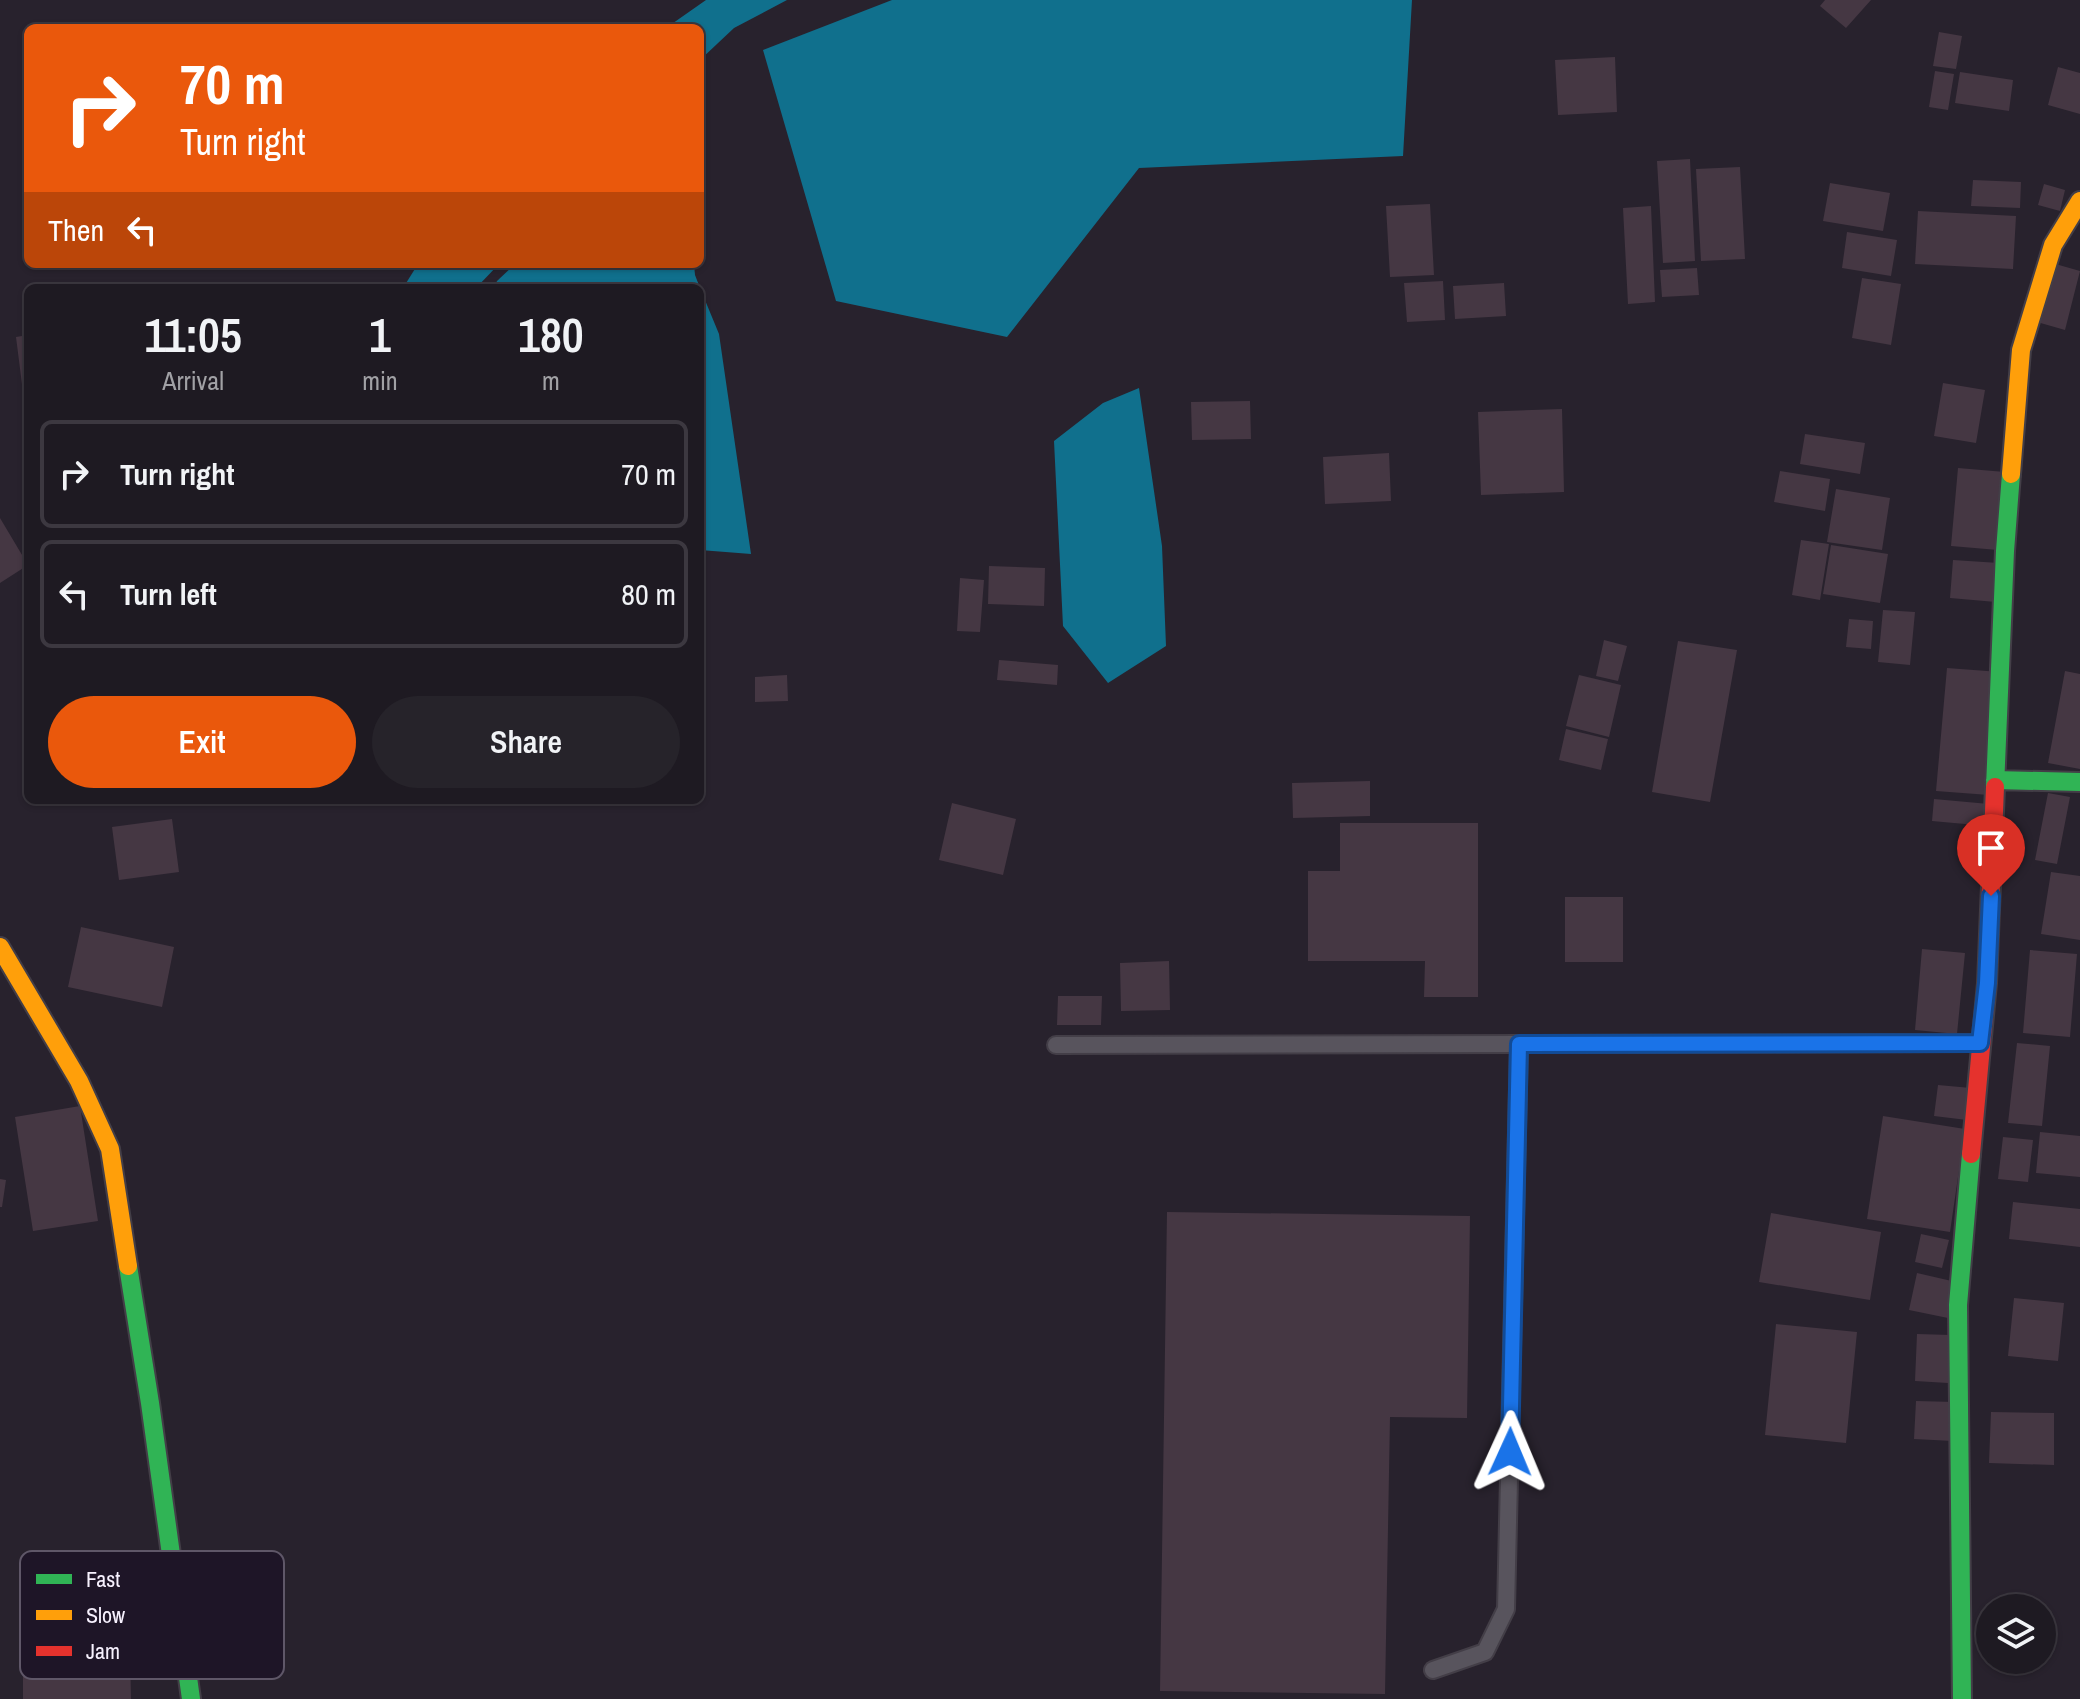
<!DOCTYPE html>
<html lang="en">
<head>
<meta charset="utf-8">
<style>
	body { margin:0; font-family:"Archivo Narrow",sans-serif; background:#26232a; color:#f1f3f6; height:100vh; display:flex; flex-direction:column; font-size:30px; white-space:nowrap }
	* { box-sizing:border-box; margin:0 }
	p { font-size:26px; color:#a1a1a5 }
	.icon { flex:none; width:44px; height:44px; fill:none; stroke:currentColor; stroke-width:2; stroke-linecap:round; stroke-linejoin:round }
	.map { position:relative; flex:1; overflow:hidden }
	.details { position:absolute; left:24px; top:284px; width:680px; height:520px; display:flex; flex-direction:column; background:#1e1a22; border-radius:12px; box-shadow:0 2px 6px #0004,0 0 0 2px #3c3840 }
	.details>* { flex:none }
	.guide { position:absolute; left:24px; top:24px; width:680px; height:244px; border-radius:12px; box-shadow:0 2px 6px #0004,0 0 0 2px #3c3840; background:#ea580c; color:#fff; overflow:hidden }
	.tools { position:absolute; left:1976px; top:1594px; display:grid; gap:16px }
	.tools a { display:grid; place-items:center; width:80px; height:80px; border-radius:50%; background:#1e1a22; box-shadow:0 2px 6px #0004,0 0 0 2px #3c3840; font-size:40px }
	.pin { position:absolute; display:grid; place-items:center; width:68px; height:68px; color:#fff; margin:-82px -34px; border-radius:50% 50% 50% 0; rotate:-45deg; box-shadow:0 0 8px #0007 }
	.pin .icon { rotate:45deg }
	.me { position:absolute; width:88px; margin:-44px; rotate:1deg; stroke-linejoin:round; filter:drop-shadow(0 0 6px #0008) }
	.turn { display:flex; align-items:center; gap:28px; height:168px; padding:0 24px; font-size:36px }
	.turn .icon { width:104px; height:104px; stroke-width:2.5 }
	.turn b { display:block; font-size:56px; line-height:68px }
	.then { display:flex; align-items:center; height:76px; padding:0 24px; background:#0003; gap:16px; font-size:30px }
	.eta { display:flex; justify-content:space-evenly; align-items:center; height:136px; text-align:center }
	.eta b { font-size:48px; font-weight:600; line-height:56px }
	.primary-button { display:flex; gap:16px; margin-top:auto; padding:16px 24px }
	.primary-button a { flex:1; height:92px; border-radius:48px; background:#ea580c; color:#fff; font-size:32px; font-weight:600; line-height:92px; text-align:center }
	.primary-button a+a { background:#26232a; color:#f1f3f6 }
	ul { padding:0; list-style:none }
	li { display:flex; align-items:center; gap:24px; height:108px; margin:0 16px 12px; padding:0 8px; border:4px solid #3c3840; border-radius:12px }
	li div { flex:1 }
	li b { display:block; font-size:30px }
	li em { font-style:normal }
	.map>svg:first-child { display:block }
	.water { fill:#10708d }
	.building { fill:#453743 }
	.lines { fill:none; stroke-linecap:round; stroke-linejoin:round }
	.lane-casing { stroke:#433e47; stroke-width:20 }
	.fast-casing { stroke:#433e47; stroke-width:22 }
	.slow-casing { stroke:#433e47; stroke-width:22 }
	.jam-casing { stroke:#433e47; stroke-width:22 }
	.lane { stroke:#58545d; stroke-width:16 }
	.fast { stroke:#30b455; stroke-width:18 }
	.slow { stroke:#ff9f0a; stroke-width:18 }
	.jam { stroke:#e5322d; stroke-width:18 }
	.route-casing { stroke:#114b97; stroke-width:20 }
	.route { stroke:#1a73e8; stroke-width:14 }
	.key { fill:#1e1527; stroke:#5f5768; stroke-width:2 }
	.key-label { font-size:22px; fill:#f7f1fe }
</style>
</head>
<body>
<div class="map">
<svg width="2080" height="1699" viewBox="0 0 2080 1699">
	<rect width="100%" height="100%" fill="#28222d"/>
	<!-- water -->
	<path class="water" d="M706,0H787L734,28L700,60V28H666Z
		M892,0H1412L1403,156L1139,168L1007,337L836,301L763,50Z
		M418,264H499L476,288H403Z
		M515,264H694L695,275L700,288H494L497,281Z
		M700,288L719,334L751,554L700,550Z
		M1139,388L1162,546L1166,646L1108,683L1063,626L1054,441L1103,403Z"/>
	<!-- building -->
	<path class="building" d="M1825,0H1871L1846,28L1820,6Z
		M1939,32L1962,36L1956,69L1933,66Z
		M1615,57L1617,112L1558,115L1555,60Z
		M2058,67L2080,73V114L2048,105Z
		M1935,71L1954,74L1948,110L1929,107Z
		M1960,72L2013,80L2009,111L1955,103Z
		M1690,159L1695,261L1663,263L1657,161Z
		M1740,167L1745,259L1701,261L1696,169Z
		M1973,180L2021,182L2020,208L1971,206Z
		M1830,183L1890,193L1883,231L1823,221Z
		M2044,184L2065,190L2060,211L2038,205Z
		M1430,204L1434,275L1390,277L1386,206Z
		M1651,206L1655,302L1628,304L1623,208Z
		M1918,211L2016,216L2013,269L1915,264Z
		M1847,232L1897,240L1891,276L1842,268Z
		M2052,263L2080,271L2065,330L2037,322Z
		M1697,268L1699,295L1662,297L1660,270Z
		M1862,278L1901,284L1891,345L1852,338Z
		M1443,281L1445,320L1407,322L1404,283Z
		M1504,283L1506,316L1455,319L1453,286Z
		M28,335V416H26L16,337Z
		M1943,383L1985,390L1976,443L1934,436Z
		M1250,401L1251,439L1192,440L1191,402Z
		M1562,409L1564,492L1481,495L1478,412Z
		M1805,434L1865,443L1860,474L1800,464Z
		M1389,453L1391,501L1325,504L1323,457Z
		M1958,468L2005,472L1998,550L1951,546Z
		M1780,471L1830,479L1825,511L1774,502Z
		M1836,489L1890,498L1882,550L1827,542Z
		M0,518L28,565L0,583Z
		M1801,540L1829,544L1820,600L1792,595Z
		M1831,545L1888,554L1880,603L1823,594Z
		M1953,560L1999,563L1996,602L1950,598Z
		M989,566L1045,568L1044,606L988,604Z
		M960,578L984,580L980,632L957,631Z
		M1883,610L1915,612L1910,665L1878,662Z
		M1849,619L1873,621L1871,649L1846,647Z
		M1604,640L1627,646L1618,681L1596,676Z
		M1678,641L1737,650L1710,802L1652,792Z
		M999,660L1058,665L1057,685L997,680Z
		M1947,668L2000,672L1989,795L1936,791Z
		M2065,671L2080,674V769L2048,763Z
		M787,675L788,701L755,702V677Z
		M1579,675L1621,685L1609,737L1566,726Z
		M1566,729L1608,739L1601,770L1559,760Z
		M1370,781V816L1293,818L1292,783Z
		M2048,793L2070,797L2057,864L2035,860Z
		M1934,799L1989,804L1987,826L1932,821Z
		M952,803L1016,819L1003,875L939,860Z
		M172,819L179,872L119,880L112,827Z
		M1340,823H1478V997H1424L1425,961H1308V871H1340Z
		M2051,872L2080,876V940L2041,934Z
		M1565,897H1623V962H1565Z
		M81,927L174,947L162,1007L68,987Z
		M1922,949L1965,953L1957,1034L1915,1030Z
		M2030,950L2077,954L2070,1037L2023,1033Z
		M1169,961L1170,1010L1121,1011L1120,963Z
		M1058,996H1102L1101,1025H1057Z
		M2017,1043L2050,1046L2042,1126L2008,1123Z
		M1938,1085L1971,1088L1967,1120L1934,1116Z
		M80,1106L98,1221L33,1231L15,1117Z
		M1883,1116L1965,1129L1950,1232L1867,1219Z
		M2040,1132L2080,1136V1177L2036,1173Z
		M2003,1137L2033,1140L2028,1182L1998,1179Z
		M0,1179L6,1180L2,1207H0Z
		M2013,1202L2080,1209V1247L2009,1239Z
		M1167,1212L1470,1216L1467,1418L1390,1417L1385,1694L1160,1691Z
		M1771,1213L1881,1232L1870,1300L1759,1282Z
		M1921,1234L1949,1240L1942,1268L1915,1262Z
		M1917,1273L1956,1282L1948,1318L1909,1310Z
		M2014,1298L2064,1303L2058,1361L2008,1356Z
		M1776,1324L1857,1332L1846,1443L1765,1435Z
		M1917,1334L1951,1335L1948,1383L1915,1381Z
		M1916,1401L1955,1402L1953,1441L1914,1439Z
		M1991,1412L2054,1413V1465L1989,1463Z
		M23,1652L130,1653L131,1699H23Z"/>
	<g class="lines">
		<!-- lane casing -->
		<g class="lane-casing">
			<path id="lane" d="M1056,1045L1978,1043
				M1433,1670L1485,1652L1506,1609L1519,1044"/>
		</g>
		<!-- fast casing -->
		<g class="fast-casing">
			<path id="fast" d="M1995,780L2080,782
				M1995,787L2005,551L2011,474
				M128,1266L150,1403L191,1699
				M1962,1699L1958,1305L1971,1154"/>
		</g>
		<!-- slow casing -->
		<g class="slow-casing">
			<path id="slow" d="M2011,474L2021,350L2053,245L2080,201
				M0,947L79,1081L110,1149L128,1266"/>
		</g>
		<!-- jam casing -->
		<g class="jam-casing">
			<path id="jam" d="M1971,1154L1987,983L1995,787"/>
		</g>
		<!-- lane -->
		<use href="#lane" class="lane"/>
		<!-- fast -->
		<use href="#fast" class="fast"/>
		<!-- slow -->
		<use href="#slow" class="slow"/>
		<!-- jam -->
		<use href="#jam" class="jam"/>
	</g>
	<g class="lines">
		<!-- route casing -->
		<g class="route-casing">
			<path id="route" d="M1510,1452L1519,1044L1980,1043L1987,983L1991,896"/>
		</g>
		<!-- route -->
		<use href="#route" class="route"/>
	</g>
	<!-- legend -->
	<rect x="20" y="1551" width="264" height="128" rx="12" class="key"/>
	<rect x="36" y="1574" width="36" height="10" fill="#30b455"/>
	<rect x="36" y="1610" width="36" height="10" fill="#ff9f0a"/>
	<rect x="36" y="1646" width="36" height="10" fill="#e5322d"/>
	<g class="key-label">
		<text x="86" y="1587">Fast</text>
		<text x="86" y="1623">Slow</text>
		<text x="86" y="1659">Jam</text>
	</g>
</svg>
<div class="tools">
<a><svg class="icon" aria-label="layers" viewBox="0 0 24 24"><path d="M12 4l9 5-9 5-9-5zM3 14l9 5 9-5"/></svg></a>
</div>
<div class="pin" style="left:1991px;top:896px;background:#d93025"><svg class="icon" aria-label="arrive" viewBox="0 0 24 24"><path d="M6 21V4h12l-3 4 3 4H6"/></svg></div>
<svg class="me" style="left:1510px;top:1452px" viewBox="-20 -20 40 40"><path d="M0-17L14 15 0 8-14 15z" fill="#1a73e8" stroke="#fff" stroke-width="4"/></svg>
<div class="guide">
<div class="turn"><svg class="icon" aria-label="right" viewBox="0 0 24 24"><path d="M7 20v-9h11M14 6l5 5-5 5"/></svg><div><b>70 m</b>Turn right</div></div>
<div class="then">Then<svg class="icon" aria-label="left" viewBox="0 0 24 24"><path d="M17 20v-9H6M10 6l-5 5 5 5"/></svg></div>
</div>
<section class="details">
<div class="eta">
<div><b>11:05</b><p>Arrival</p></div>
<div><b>1</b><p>min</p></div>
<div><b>180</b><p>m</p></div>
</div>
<ul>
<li><svg class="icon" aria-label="right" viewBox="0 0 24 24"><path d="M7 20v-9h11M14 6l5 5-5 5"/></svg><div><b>Turn right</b></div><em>70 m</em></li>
<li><svg class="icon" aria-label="left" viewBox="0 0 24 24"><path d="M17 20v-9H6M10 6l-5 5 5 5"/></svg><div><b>Turn left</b></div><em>80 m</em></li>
</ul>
<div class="primary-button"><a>Exit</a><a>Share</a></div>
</section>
</div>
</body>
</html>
